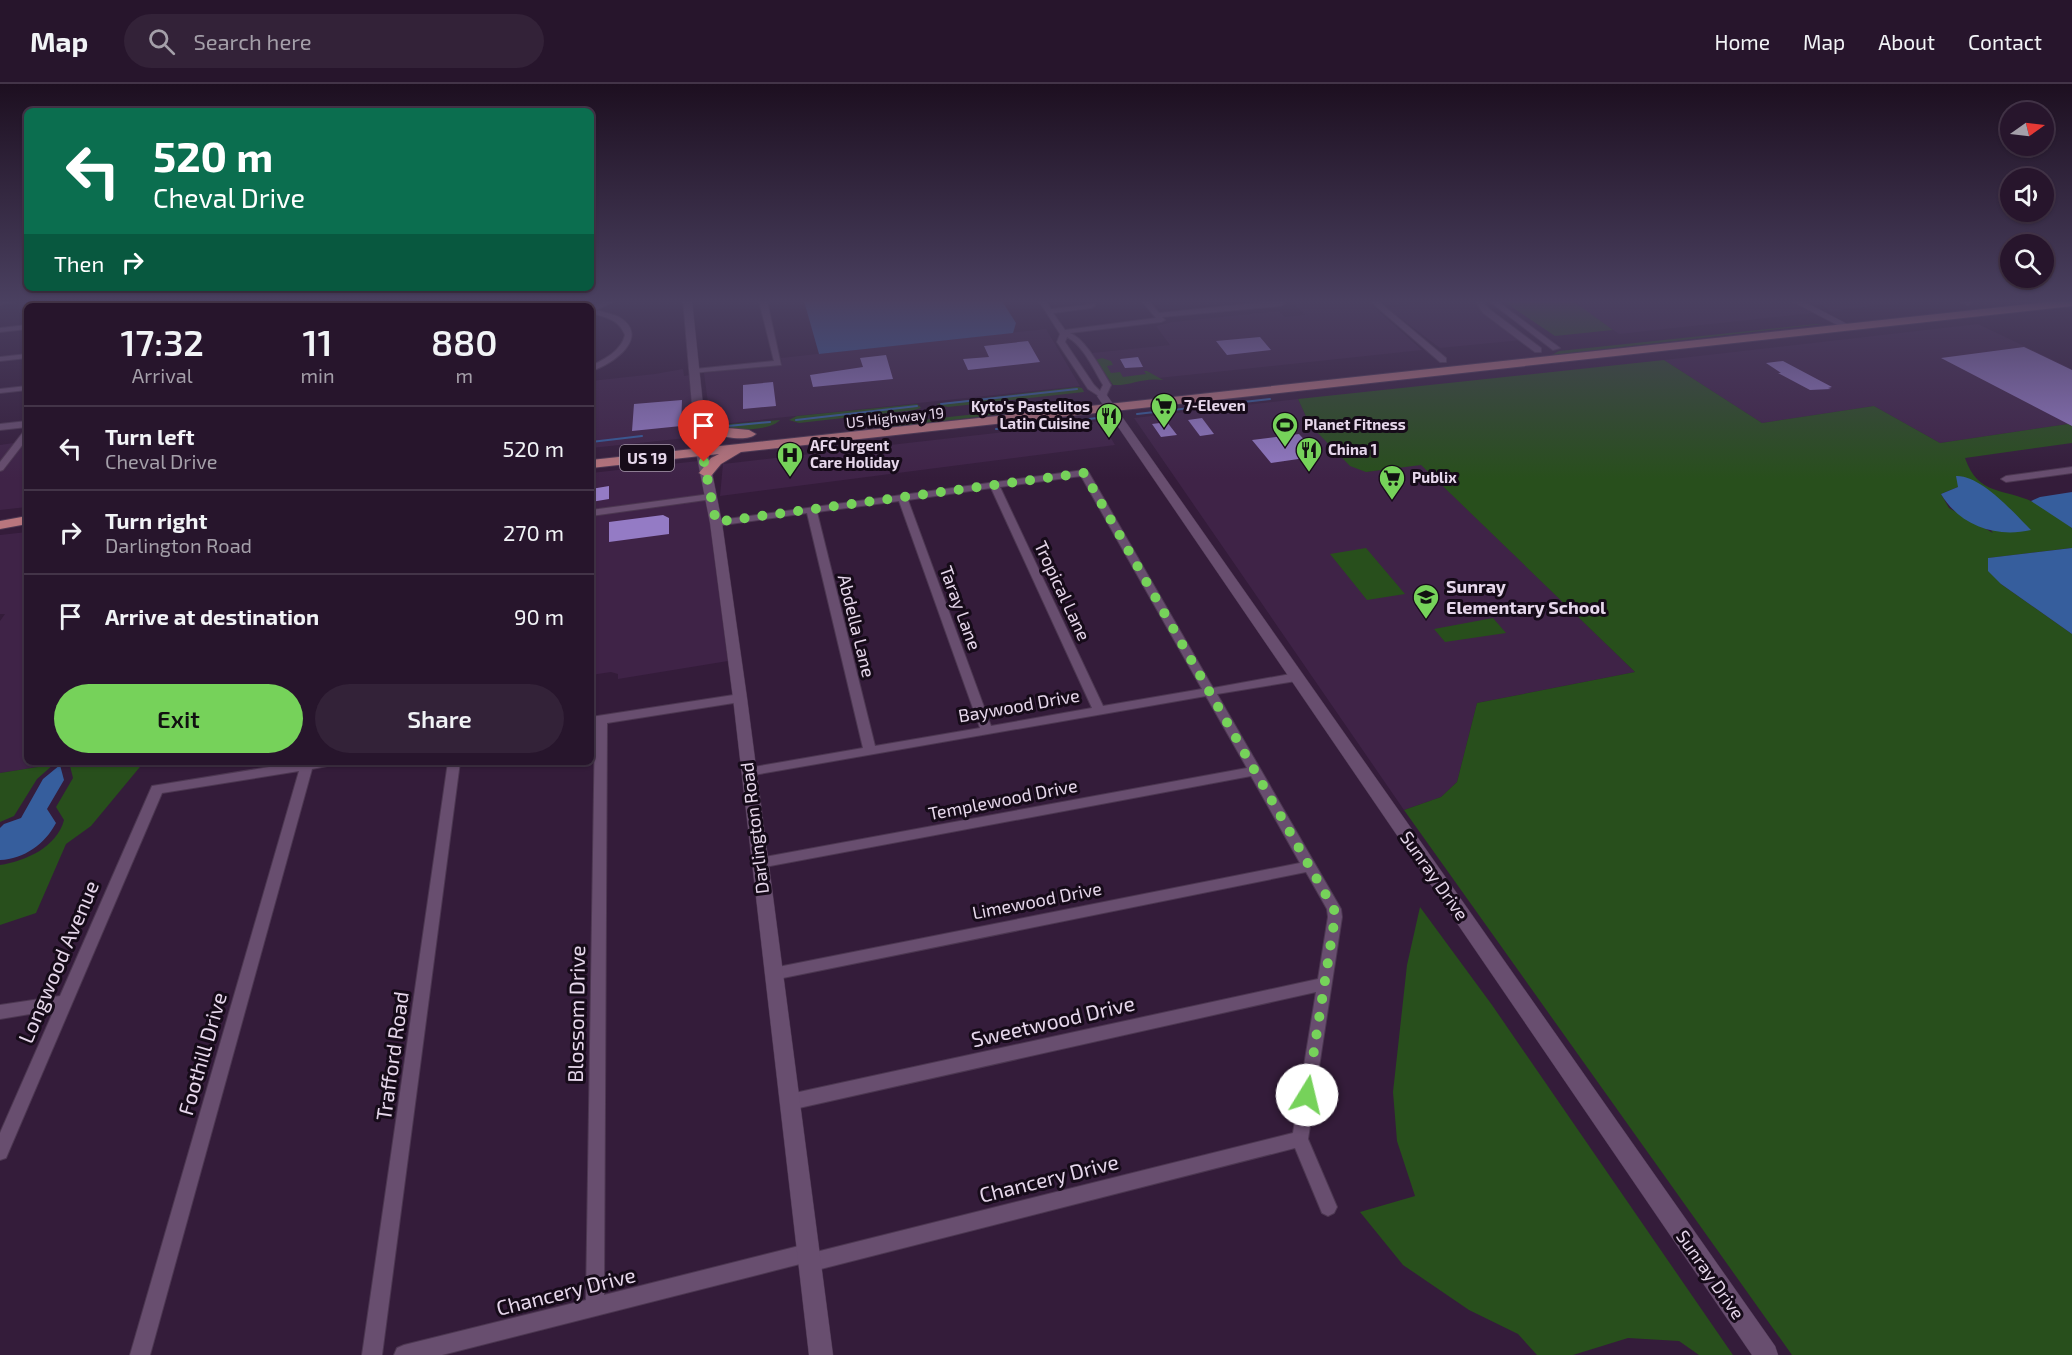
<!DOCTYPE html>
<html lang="en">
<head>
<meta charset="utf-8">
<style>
	body { margin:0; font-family:"Exo 2",sans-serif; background:#332238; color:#f1f3f6; height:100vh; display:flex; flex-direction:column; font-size:22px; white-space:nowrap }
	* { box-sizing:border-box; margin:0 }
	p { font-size:20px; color:#a49fa9 }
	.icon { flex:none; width:33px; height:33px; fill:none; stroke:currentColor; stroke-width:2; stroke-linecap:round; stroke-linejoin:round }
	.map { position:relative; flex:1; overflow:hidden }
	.drawer { position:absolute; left:24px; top:219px; width:570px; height:462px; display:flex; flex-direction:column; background:#27152c; border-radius:9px; box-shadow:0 2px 4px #0004,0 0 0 2px #433448 }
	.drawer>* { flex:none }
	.top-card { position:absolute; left:24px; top:24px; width:570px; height:183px; border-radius:9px; box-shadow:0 2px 4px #0004,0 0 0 2px #433448; background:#0b6e4f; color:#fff; overflow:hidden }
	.needle { width:39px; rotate:76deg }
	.tools { position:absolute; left:2000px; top:18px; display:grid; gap:12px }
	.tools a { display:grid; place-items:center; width:54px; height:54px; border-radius:50%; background:#27152c; box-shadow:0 2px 4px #0004,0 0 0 2px #433448; font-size:30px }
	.pin { position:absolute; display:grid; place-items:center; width:51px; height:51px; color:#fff; margin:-62px -26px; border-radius:50% 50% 50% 0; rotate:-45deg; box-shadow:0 0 6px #0007 }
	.pin .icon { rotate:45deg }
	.me { position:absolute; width:66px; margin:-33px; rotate:9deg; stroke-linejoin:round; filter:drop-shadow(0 0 4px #0008) }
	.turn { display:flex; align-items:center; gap:21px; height:126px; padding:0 30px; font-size:27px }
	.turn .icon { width:78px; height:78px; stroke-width:2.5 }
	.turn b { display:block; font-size:42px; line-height:51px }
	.then { display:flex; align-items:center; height:57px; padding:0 30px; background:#0003; gap:12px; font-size:22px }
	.eta { display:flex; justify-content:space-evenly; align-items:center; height:102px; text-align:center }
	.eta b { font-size:36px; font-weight:600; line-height:42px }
	.action { display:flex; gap:12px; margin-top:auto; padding:12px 30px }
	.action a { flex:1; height:69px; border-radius:36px; background:#76d25a; color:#111; font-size:24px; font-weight:600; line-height:69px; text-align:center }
	.action a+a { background:#332238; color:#f1f3f6 }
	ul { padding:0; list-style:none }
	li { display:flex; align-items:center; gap:18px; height:84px; padding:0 30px; border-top:2px solid #433448 }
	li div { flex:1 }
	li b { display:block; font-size:22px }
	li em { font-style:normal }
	header { display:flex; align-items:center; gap:36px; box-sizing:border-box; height:84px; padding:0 30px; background:#27152c; border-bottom:2px solid #433448 }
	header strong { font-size:28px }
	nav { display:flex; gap:33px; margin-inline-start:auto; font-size:21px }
	.search { width:420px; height:54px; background:#332238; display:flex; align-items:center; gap:15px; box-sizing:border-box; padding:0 21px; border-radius:33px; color:#a49fa9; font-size:22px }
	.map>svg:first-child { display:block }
	.built { fill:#3f2347 }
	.green { fill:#284f1c; fill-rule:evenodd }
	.water { fill:#365e9d }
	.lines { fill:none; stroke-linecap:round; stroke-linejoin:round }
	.stream { stroke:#365e9d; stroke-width:2 }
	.building { fill:#947bc5 }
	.minor-casing { stroke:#4c3751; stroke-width:2 }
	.tertiary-casing { stroke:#4c3751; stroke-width:1 }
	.trunk-casing { stroke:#4c3751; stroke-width:2 }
	.minor { fill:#684e6f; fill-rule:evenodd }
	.tertiary { fill:#684e6f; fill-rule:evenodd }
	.trunk { fill:#b9767e; fill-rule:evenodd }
	.route { stroke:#76d25a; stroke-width:10; stroke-dasharray:0 18 }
	.labels { text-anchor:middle; stroke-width:6; stroke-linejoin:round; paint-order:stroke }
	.far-poi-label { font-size:15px; font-weight:bold; fill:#e6d7eb; stroke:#160b19; text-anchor:start }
	.far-street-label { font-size:15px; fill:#e6d7eb; stroke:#160b19 }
	.shield { fill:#160b19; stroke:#a89aac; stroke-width:1.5 }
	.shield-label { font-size:16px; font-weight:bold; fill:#e6d7eb }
	.poi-label { font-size:18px; font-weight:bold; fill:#e6d7eb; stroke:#160b19; text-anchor:start }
	.street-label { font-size:18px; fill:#e6d7eb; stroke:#160b19 }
	.near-street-label { font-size:21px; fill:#e6d7eb; stroke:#160b19 }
</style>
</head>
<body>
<header>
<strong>Map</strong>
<div class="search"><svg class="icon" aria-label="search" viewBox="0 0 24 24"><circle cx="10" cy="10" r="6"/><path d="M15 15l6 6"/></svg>Search here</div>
<nav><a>Home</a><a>Map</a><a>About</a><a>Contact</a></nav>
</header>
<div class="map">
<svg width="2072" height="1271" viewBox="0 0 2072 1271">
	<rect width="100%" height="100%" fill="#341c3a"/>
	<!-- built -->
	<path class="built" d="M1292,217H1367L1422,266L1111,299L1092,269L1170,261L1156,242L1173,238L1279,227L1285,233L1305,231Z
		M1441,217H1470L1522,256L1440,264L1387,224Z
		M1572,217H1791L1812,229L1619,250Z
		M1815,217H1912L1831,227Z
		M1978,240L2072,285V342L2068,340L1940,359L1874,322L1762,339L1664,276Z
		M1046,245L1080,302L711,341L704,289L782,280L781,274Z
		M683,285L684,292L690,291L696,353L591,364V297L655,290Z
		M1298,315L1310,341L1366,388L1421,380L1635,588L1477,619L1457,698L1441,713L1404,726L1134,334Z
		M1101,337L1115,361L720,412L723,380Z
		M27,357V423L0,426V361Z
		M698,377L711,439L728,577L618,595V590L611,588L591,591V389Z
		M27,448V678H69L0,689V537L5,530H0V451Z"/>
	<!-- green -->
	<path class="green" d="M1503,217H1573L1613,246L1555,252Z
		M1816,240H1823L1552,271L1559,267Z
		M1102,274L1111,277L1113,281L1107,282L1111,289L1120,288L1123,293L1146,290L1144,287H1147L1163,296C1142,293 1131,302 1113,301L1096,276Z
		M1664,276L1762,339L1874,322L1940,359L2068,340L2072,342V359L1965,374C1978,412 2004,404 2033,418C2047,424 2060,434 2072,444V464L1989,474L2001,500L2072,550V1271H1792L1404,726L1441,713L1457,698L1477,619L1635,588L1421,381L1366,388L1350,382L1310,341L1298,315ZM1959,398L1993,449L1949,424L1941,410L1958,403Z
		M1077,303L1082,304L1084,308L948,323L936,320Z
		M917,320L921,324L914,326L799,339L789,336L797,332Z
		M1068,320H1085L877,345L912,337Z
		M780,336C771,347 731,347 717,344L718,341Z
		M1366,464L1405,510L1367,516L1330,470Z
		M1493,534L1506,549L1445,558L1434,545Z
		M69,678H144L91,742L66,760L36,829L0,841V781C26,777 57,763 64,736L56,723L73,694L69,678L54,680L37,695L14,732L0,738V689Z
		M1420,823L1492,921L1733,1271H1699L1679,1257L1628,1254L1573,1271H1537L1518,1250L1469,1226L1403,1181L1360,1128L1415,1112L1397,1057L1393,1008L1407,881Z"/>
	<!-- water -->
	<path class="water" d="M804,217H1002L1016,239L1013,249L819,270Z
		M1956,392C1981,391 2014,429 2031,446C1996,454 1960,442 1941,410L1958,403Z
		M2072,408V444L2031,417L2040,413Z
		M2072,464V550L2001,500L1988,487V474Z
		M60,681L64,696L47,725L56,739C45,760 24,775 0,776V744L4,740L21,734L43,695Z"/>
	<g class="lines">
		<!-- stream -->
		<path class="stream" d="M941,320L1077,305
			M1137,330L1270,315
			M796,336L917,322
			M1057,339L1097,334
			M718,343L770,338
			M996,345L1019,343
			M591,358L642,352"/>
	</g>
	<!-- building -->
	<path class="building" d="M1260,253L1271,266L1227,271L1216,257Z
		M1028,257L1040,278L968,286L963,275L989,273L984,262Z
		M2024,263L2072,286V342L1941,274Z
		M886,271L893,295L813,303L810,291L863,283L860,274Z
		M1138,273L1143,283L1125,284L1120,275Z
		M1783,277L1832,303L1828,304L1831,305L1810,306L1778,289H1781L1766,279Z
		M773,298L776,322L743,325V301Z
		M682,316L681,342L632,347L634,320Z
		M1202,334L1214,350L1200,352L1188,336Z
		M1167,338L1177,351L1161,353L1152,340Z
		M1299,350L1319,372L1271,379L1252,356Z
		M609,402V415L591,418V405Z
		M663,431L669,434V450L609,458V438Z"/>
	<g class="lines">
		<!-- minor casing -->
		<g class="minor-casing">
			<path id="minor" d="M0,217H17L0,221Z
				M127,217H134L132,222H124Z
				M281,217H307L278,222H254L258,220Z
				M315,217H322L321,222H313Z
				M401,217H408L405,222H397Z
				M564,217H571L576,222H568Z
				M605,217H615L596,226C604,228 612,230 619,233C652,253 612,281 591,287V282C605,275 621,267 625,251C619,235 605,233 591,229V223Z
				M759,217H767L781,281L692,289V285H695L774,277Z
				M1039,217H1046L1051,225L1094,220L1095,222L1091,224L1053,229L1065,246L1156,234L1142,217H1149L1159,229L1274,217H1281L1284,220L1280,222L1162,233L1165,236L1161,238L1070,249C1086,255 1102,287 1111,301L1106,312L1102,314L1088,305L1057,258L1060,250ZM1067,253C1083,261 1094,286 1103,301L1100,307L1094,301L1065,258Z
				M1370,217H1378L1446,274V278H1440Z
				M1475,217H1482L1489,225L1541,264V268H1535L1483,229Z
				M1489,217H1497L1560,264L1553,266Z
				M1959,217H1970L1972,219L1968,221Z
				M27,241V245L0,248V244Z
				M27,270V274L0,277V273Z
				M27,302V306L0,309V305Z
				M27,337V343L0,346V340Z
				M27,346V355L3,386L0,387V378L24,347Z
				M2072,383V389L2006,398L2001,395L2006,392Z
				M1084,386L1089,389L1213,604L1296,589L1302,593L1296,597L1217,610L1341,825L1342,833L1308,1055L1337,1123L1334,1129L1328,1132L1322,1129L1295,1064L809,1188L803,1185L800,1180L442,1271H394L397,1264L404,1261L586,1216L595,640L591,641V633L740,610L746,614L740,618L607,639L604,1211L807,1160L813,1163L816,1168L1293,1049L1316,908L790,1026L784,1023L782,1018L784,1013L790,1010L1318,895L1328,833L1327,825L1306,788L773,896L768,894L766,890L768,886L773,884L1300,779L1251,692L759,784L754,783L752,779L754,775L759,774L1247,684L1206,612L748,692L744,691L742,688L744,685L748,684L863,664L807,429L716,442L711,439L713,437ZM1081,392L1202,605L1103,622L1000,403ZM991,404L1092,624L991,642L908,416ZM899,417L980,644L875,662L817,428Z
				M710,410L713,411V415L591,432V426Z
				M300,678H334L332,681L312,685L150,1271H130L299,687L162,709L6,1074L0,1076V1049L54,926L0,935V921L60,912L152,702Z
				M448,678H460L382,1271H362Z"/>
		</g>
		<!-- tertiary casing -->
		<g class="tertiary-casing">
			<path id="tertiary" d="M683,217H692L708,368L722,439L747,614L833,1271H809L733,614L710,439L696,368Z
				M1791,217H1803L1853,243L1845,245Z
				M1102,309L1106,310L1775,1262L1778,1271H1752L1097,312Z"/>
		</g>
		<!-- trunk casing -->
		<g class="trunk-casing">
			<path id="trunk" d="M2057,217H2072V222L741,368L721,380L711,392L706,393L699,389L711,374L719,370L591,384V376Z
				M699,334L717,343L749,346L756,350C744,361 703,349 693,338Z
				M27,432V440L0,445V437Z"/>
		</g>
		<!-- minor -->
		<use href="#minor" class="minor"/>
		<!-- tertiary -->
		<use href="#tertiary" class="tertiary"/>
		<!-- trunk -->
		<use href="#trunk" class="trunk"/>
	</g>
	<!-- sky -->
	<linearGradient id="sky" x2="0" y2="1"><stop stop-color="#1d0f20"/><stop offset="0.55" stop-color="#4a4060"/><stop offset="1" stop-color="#4a4060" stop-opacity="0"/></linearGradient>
	<rect width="2072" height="395" fill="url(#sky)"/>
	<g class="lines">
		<!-- route -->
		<path class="route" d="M704,378L716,438L1084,389L1334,825L1335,833L1307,1011"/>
	</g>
	<!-- icons -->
	<defs>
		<g id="supermarket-pin" transform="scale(1.35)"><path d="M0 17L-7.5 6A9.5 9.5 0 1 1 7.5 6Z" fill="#76d25a" stroke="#160b19"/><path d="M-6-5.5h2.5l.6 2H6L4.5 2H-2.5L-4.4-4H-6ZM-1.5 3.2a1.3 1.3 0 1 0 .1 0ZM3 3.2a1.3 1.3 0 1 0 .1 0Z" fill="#111"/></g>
		<g id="restaurant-pin" transform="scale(1.35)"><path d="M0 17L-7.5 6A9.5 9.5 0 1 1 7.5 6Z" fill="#76d25a" stroke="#160b19"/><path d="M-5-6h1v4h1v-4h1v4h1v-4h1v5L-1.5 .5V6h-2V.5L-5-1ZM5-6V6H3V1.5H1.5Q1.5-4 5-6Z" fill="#111"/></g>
		<g id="stadium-pin" transform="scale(1.35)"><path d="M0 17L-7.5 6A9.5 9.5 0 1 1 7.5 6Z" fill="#76d25a" stroke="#160b19"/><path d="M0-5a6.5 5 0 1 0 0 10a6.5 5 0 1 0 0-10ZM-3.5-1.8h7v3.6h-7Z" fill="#111"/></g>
		<g id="hospital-pin" transform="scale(1.35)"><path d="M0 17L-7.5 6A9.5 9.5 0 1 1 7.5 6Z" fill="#76d25a" stroke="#160b19"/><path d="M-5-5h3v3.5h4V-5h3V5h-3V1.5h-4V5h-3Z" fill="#111"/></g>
		<g id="school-pin" transform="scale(1.35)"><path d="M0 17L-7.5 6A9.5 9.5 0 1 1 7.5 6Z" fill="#76d25a" stroke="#160b19"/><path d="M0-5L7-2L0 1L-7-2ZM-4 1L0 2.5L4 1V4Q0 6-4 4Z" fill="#111"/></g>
	</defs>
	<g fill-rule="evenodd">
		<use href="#supermarket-pin" x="1164" y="322"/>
		<use href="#restaurant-pin" x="1109" y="332"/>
		<use href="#stadium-pin" x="1285" y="341"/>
		<use href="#restaurant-pin" x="1309" y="366"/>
		<use href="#hospital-pin" x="790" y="371"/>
		<use href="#supermarket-pin" x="1392" y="394"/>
		<use href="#school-pin" x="1426" y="513"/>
	</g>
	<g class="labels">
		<!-- far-poi labels -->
		<g class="far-poi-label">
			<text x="1184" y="327">7-Eleven</text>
			<text x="1090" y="328" text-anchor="end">Kyto's Pastelitos<tspan x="1090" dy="17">Latin Cuisine</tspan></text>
			<text x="1304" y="346">Planet Fitness</text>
			<text x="810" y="367">AFC Urgent<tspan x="810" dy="17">Care Holiday</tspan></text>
			<text x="1328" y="371">China 1</text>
			<text x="1412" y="399">Publix</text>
		</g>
		<!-- far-street labels -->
		<g class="far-street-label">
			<text transform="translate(895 334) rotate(-6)" y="5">US Highway 19</text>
		</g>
		<!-- shield labels -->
		<rect class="shield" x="620" y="361" width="54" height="26" rx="4.5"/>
		<g class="shield-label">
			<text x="647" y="380">US 19</text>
		</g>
		<!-- poi labels -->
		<g class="poi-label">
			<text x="1446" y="509">Sunray<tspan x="1446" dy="21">Elementary School</tspan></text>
		</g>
		<!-- street labels -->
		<g class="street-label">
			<text transform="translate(1062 507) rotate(65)" y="6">Tropical Lane</text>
			<text transform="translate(960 524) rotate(70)" y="6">Taray Lane</text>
			<text transform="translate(856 542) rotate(76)" y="6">Abdella Lane</text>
			<text transform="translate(1019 622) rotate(-10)" y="6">Baywood Drive</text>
			<text transform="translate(1003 716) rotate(-11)" y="6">Templewood Drive</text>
			<text transform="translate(755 744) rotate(-97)" y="6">Darlington Road</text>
			<text transform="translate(1434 792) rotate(55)" y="6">Sunray Drive</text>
			<text transform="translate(1037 817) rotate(-11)" y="6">Limewood Drive</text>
			<text transform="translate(1710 1191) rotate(55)" y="6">Sunray Drive</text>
		</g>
		<!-- near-street labels -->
		<g class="near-street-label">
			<text transform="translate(59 878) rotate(-67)" y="7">Longwood Avenue</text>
			<text transform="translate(577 930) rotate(-89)" y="7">Blossom Drive</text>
			<text transform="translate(1053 938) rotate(-13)" y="7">Sweetwood Drive</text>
			<text transform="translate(203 970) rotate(-74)" y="7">Foothill Drive</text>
			<text transform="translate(393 972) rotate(-82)" y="7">Trafford Road</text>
			<text transform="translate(1049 1095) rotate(-14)" y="7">Chancery Drive</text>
			<text transform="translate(566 1208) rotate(-14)" y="7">Chancery Drive</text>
		</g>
	</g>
</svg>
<div class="tools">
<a><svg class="needle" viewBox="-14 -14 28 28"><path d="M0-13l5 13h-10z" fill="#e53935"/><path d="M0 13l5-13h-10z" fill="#a49fa9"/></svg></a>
<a><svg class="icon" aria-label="sound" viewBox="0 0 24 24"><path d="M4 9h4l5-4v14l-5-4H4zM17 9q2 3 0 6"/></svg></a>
<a><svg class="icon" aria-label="search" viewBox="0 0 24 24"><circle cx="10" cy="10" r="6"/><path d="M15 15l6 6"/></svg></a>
</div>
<div class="pin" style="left:704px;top:378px;background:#d93025"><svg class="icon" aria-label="arrive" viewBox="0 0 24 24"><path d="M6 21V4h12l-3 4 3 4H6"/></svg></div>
<svg class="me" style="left:1307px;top:1011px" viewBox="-20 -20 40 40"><circle r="19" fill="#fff"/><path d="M0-13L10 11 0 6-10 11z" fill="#76d25a"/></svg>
<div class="top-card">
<div class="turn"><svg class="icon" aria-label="left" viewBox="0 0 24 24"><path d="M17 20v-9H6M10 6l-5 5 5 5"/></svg><div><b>520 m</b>Cheval Drive</div></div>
<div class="then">Then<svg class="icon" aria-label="right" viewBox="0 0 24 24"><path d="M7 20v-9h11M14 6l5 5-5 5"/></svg></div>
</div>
<section class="drawer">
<div class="eta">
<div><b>17:32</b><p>Arrival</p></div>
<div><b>11</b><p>min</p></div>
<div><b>880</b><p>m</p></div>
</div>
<ul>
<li><svg class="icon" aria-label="left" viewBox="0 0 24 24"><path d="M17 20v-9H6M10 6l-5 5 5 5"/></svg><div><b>Turn left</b><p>Cheval Drive</p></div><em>520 m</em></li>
<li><svg class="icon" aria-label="right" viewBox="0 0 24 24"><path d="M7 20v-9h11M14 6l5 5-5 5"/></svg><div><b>Turn right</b><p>Darlington Road</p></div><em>270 m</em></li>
<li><svg class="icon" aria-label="arrive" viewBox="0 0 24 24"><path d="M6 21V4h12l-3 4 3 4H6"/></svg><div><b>Arrive at destination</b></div><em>90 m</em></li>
</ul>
<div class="action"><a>Exit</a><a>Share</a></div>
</section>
</div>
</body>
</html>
